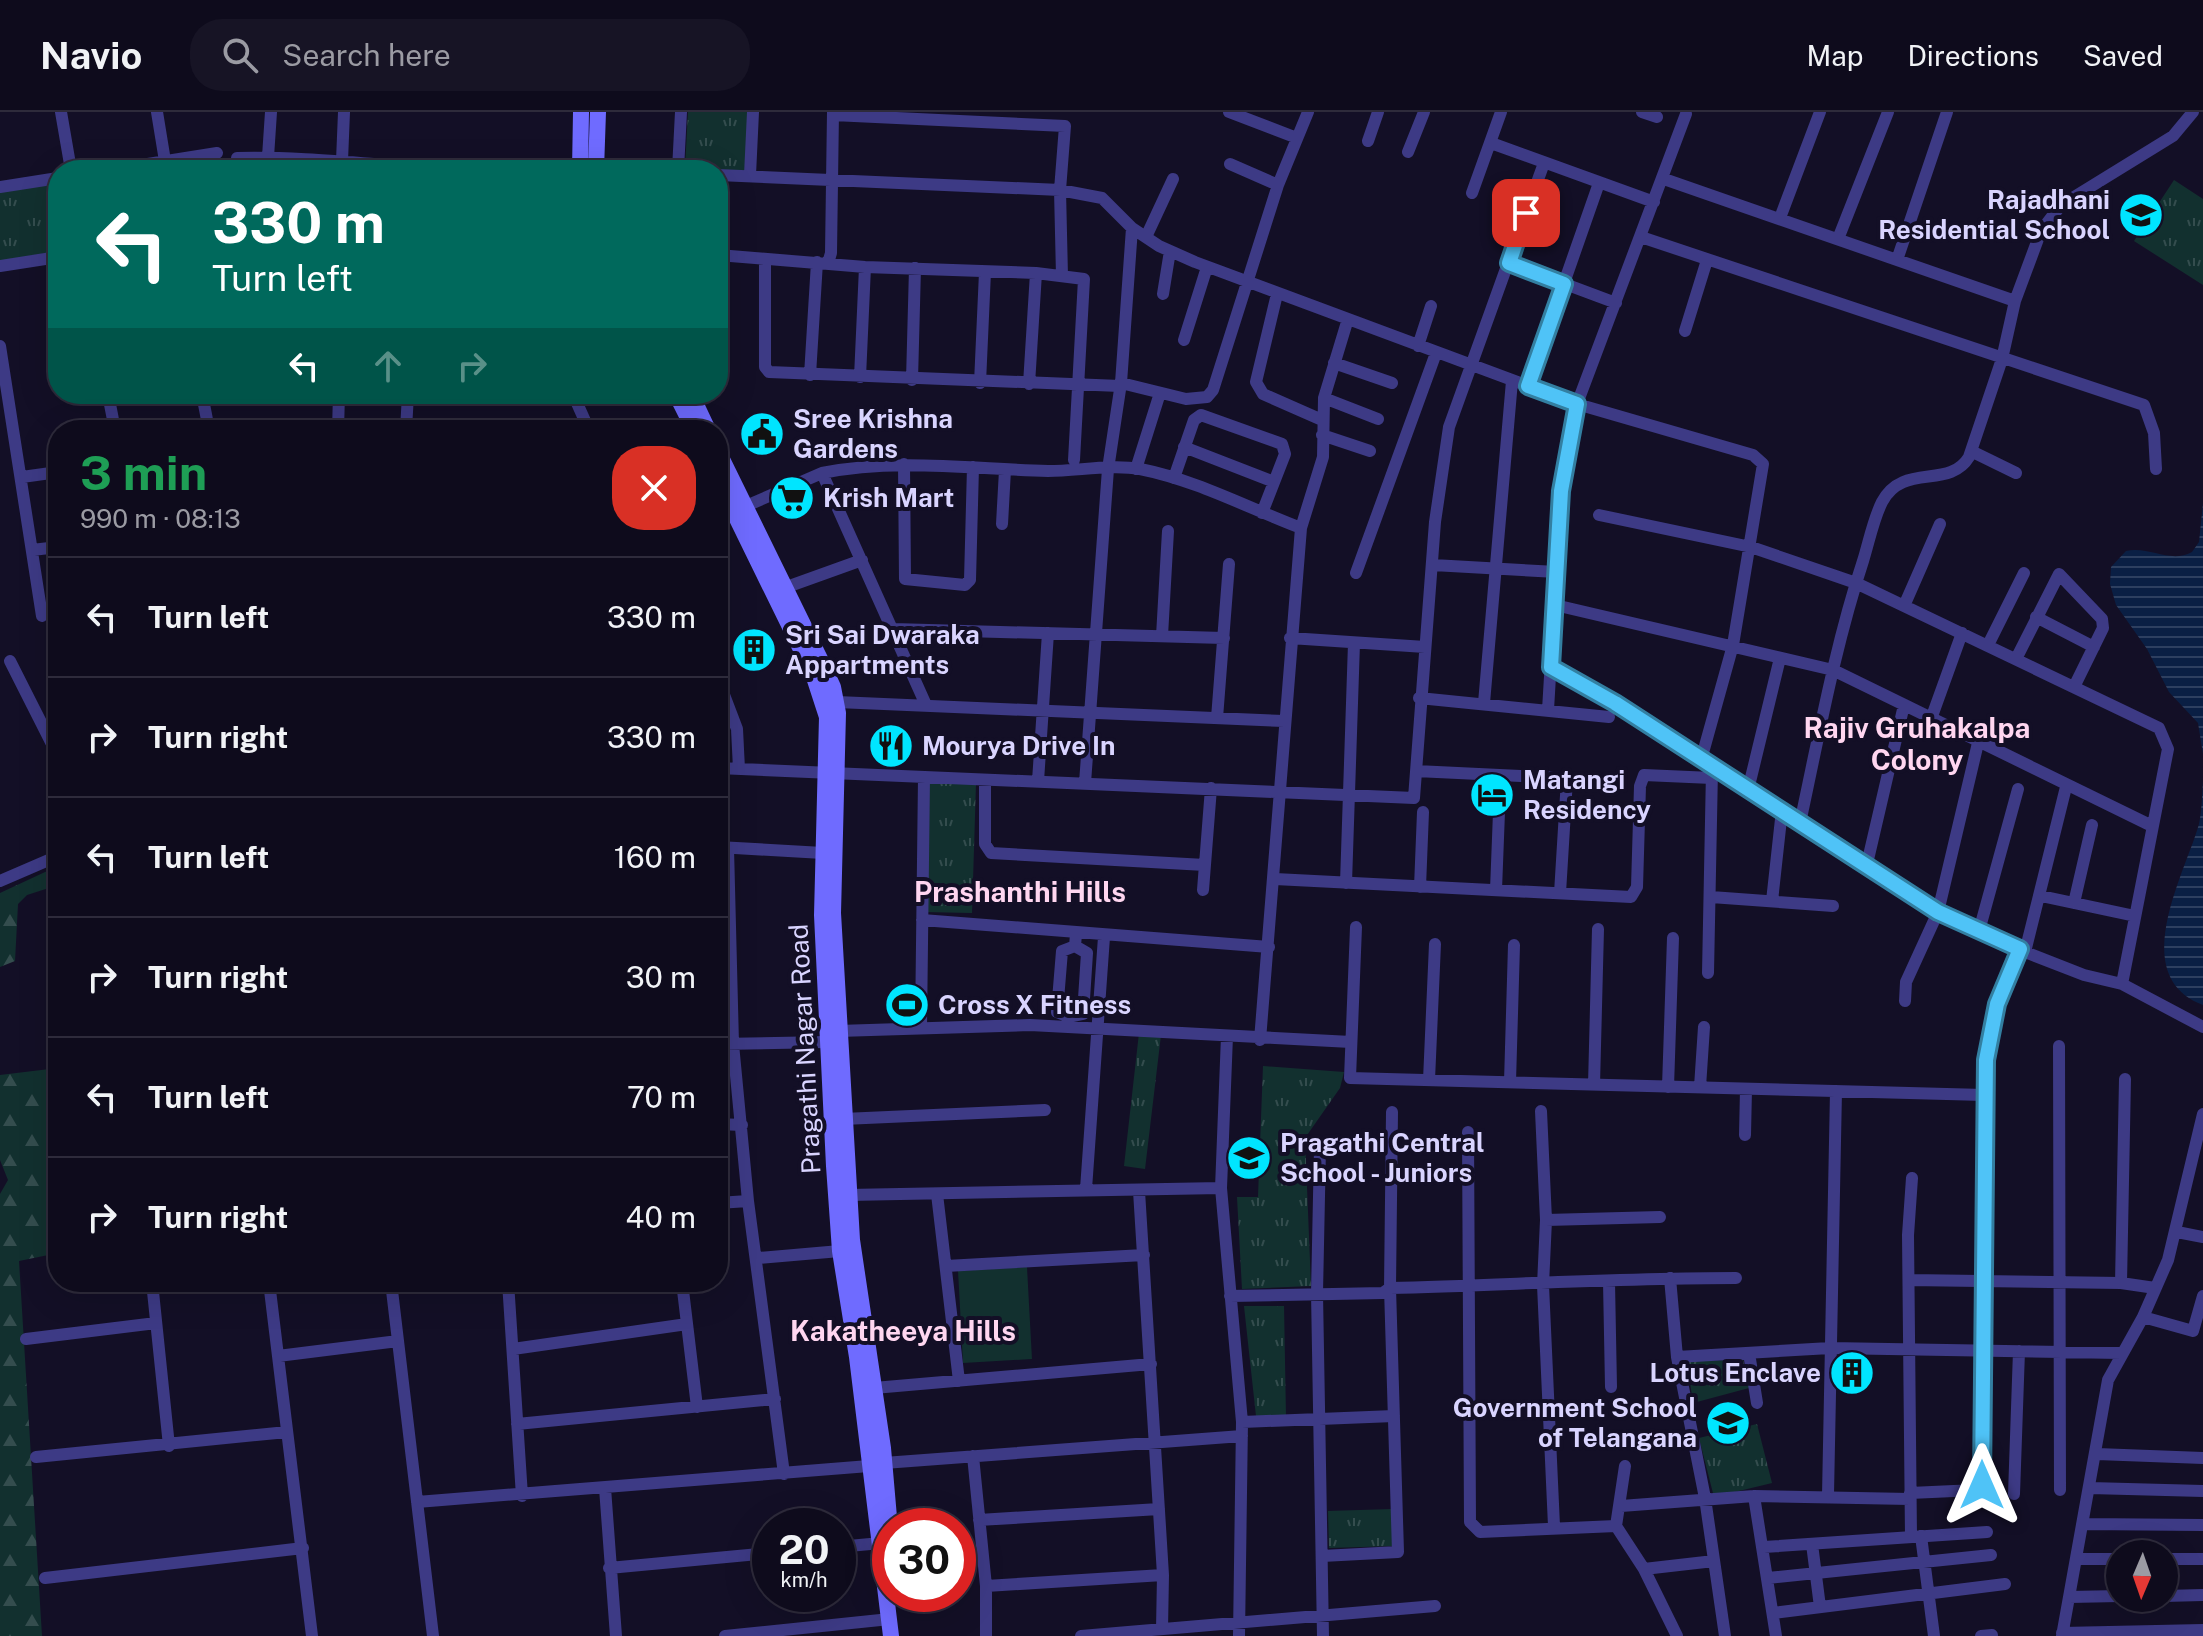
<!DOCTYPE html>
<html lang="en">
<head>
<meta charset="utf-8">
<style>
	body { margin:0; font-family:"Public Sans",sans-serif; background:#171425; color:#f1f3f6; height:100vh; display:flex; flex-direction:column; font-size:30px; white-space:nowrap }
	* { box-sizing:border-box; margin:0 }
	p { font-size:26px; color:#9b9ba3 }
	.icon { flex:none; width:44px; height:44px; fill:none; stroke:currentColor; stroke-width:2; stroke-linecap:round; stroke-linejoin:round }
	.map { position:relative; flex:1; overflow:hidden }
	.drawer { position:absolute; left:48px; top:308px; width:680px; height:872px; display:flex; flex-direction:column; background:#0e0b1c; border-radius:32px; box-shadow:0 8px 32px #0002,0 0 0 2px #2e2b3b }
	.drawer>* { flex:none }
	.top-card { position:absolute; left:48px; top:48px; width:680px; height:244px; border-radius:32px; box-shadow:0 8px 32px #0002,0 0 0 2px #2e2b3b; background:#00695c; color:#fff; overflow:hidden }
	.needle { width:52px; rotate:182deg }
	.buttons { position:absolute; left:2106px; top:1428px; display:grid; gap:16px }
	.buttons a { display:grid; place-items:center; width:72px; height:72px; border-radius:50%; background:#0e0b1c; box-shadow:0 8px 32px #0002,0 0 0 2px #2e2b3b; font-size:40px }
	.speed { position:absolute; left:752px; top:1396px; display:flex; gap:16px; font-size:40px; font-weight:700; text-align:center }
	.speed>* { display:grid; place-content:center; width:104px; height:104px; border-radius:50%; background:#0e0b1c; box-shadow:0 8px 32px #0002,0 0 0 2px #2e2b3b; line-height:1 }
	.speed small { font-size:20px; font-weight:400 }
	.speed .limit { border:12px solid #d22; background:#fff; color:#111 }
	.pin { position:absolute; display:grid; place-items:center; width:68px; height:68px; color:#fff; margin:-34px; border-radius:16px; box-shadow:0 4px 12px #0006 }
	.me { position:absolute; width:88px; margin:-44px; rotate:0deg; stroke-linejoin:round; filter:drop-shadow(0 0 6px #0008) }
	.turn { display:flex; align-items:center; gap:28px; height:168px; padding:0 32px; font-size:36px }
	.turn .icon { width:104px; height:104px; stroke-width:2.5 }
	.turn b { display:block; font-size:56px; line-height:68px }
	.lanes { display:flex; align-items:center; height:76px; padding:0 32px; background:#0003; justify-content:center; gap:40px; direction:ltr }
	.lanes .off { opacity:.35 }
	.round { display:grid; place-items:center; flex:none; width:84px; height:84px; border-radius:32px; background:#171425 }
	.headline { display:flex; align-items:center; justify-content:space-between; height:136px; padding:0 32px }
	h1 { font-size:48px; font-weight:700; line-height:60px; color:#1e9e55 }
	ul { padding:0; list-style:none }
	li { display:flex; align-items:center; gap:24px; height:120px; padding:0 32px; border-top:2px solid #2e2b3b }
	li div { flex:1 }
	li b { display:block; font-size:30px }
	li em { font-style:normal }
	header { display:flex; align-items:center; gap:48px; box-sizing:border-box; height:112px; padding:0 40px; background:#0e0b1c; border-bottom:2px solid #2e2b3b }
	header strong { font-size:38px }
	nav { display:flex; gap:44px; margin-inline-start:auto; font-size:28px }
	.search { width:560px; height:72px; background:#171425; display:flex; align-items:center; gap:20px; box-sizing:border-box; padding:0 28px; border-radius:32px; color:#9b9ba3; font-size:30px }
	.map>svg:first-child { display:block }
	.forest { fill:url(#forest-firs) }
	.park { fill:url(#park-tufts) }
	.garden { fill:#12302f }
	.water { fill:url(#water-rules) }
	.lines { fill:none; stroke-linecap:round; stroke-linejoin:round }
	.minor { stroke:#3d3a85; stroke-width:12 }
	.secondary { stroke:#6f6bff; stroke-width:16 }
	.route-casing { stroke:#337fa1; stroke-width:20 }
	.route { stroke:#4fc3f7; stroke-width:14 }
	.labels { text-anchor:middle; stroke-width:8; stroke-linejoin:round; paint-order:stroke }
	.poi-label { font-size:26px; font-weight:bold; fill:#d9d4ff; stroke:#130f26; text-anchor:start }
	.street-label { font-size:26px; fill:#d9d4ff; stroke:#130f26 }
	.neighbourhood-label { font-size:28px; font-weight:bold; fill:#ffd6f0; stroke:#130f26 }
</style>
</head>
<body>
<header>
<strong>Navio</strong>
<div class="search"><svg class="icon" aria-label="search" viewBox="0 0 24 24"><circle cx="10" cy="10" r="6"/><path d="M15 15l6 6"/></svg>Search here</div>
<nav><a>Map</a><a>Directions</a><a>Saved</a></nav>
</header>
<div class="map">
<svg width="2203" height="1524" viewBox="0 0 2203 1524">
	<defs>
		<pattern id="forest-firs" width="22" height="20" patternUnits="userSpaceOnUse" patternTransform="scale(2)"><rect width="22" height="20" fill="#12302f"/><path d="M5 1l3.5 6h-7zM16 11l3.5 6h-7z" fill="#344d4e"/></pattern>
		<pattern id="park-tufts" width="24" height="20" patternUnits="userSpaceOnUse" patternTransform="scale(2)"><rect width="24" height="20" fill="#12302f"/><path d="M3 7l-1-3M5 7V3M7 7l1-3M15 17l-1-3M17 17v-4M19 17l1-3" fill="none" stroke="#344d4e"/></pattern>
		<pattern id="water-rules" width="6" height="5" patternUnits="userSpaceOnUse" patternTransform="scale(2)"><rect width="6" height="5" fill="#0a1f44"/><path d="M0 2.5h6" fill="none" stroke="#2d3f60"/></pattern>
	</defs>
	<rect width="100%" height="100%" fill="#130f26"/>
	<!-- forest -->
	<path class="forest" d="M58,754V773L27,783L18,792L15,849L0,855V781Z
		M58,956V1141L19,1149L42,1524H0V1082L8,1068L0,1048V963Z"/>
	<!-- park -->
	<path class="park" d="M688,0H749L746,59L685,56Z
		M2174,68L2203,87V173L2134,129Z
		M58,70V139L0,149V79Z
		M927,669L976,671L972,801L924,800Z
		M1139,921L1161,923L1145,1057L1124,1054Z
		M1263,954L1344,960L1340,976L1305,1026L1311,1174L1242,1177L1237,1085H1258Z
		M1244,1194H1284L1286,1306L1256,1304Z
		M1743,1248L1749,1276L1693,1291L1687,1249Z
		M1757,1312L1772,1371L1714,1385L1699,1326Z
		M1393,1397L1394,1434L1329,1436L1328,1399Z"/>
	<!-- garden -->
	<path class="garden" d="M1027,1155L1032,1247L963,1251L958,1159Z"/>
	<!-- water -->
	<path class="water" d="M2203,391V642L2198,611L2169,580L2147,537L2116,493L2110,472L2111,455L2126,439C2150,434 2170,452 2192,440L2199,430Z
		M2203,669V893C2126,864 2185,762 2199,712C2202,698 2202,683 2203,669Z"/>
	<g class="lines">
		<!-- minor -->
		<path class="minor" d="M61,0L71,58
			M157,0L165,49
			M1229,0L1297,26
			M1642,0L1657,5
			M833,3L1065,14L1060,78L1062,164
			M1368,29L1378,0
			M1491,31L1654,90
			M1408,40L1424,0
			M268,45L271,0
			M237,46C319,44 401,57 482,58
			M342,49L344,0
			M1230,52L1278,73
			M110,58L217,41
			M678,58L681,0
			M718,63L1060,78L1102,86L1132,116L1159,134L1195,150L1577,292L1753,343L1763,352L1733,533L1701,648
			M750,63L753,0
			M1664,67L2015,189
			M0,75L58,66
			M1472,81L1501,0
			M1780,106L1820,0
			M1146,125L1173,67
			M1641,125L2144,293L2154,321L2156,357
			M1838,127L1888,0
			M718,143L865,155L1036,161L1084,167L1074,348
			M765,147V255L769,260L1120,274
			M1897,148L1947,0
			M828,151L831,141L833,0
			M1509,151L1616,191
			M0,154L58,145
			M1163,182L1170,139
			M1277,182L1256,270L1263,282L1322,308
			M1685,219L1707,148
			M1184,228L1207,155
			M0,234L42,504
			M1418,234L1431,194
			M1334,251L1392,271
			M810,263L817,150
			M860,265L865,155
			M912,268L915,156
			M980,271L985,160
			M1121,271L1186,287L1207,285L1213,278L1278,73L1308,0
			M1029,272L1036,161
			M1528,274L1599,71
			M108,282L115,318
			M202,282L209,318
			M573,282L589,318
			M1324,286L1378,307
			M338,318L339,282
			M406,318L408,282
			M667,318L689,308
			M1322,323L1370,339
			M1184,335L1274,370
			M1971,339L2016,361
			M904,352L905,467L965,473L970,468L973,355
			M1136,357L1160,281
			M822,361C897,346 972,357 1048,359C1078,359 1111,352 1140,357C1196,368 1248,396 1301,416
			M22,365L58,360
			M1174,366L1194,308L1201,303L1282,332L1285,342L1262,401
			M746,394L822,361L926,593
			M1002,412L1005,358
			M32,438L58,435
			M1433,453L1557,460
			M1356,461L1436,241
			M784,476L862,448
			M1555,493L1833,558L2152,714
			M1904,494L1940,412
			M2036,505L2094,535
			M893,517L1224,526
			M1162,524L1168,419
			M1290,526L1425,535
			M1988,533L2024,461
			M2016,547L2059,462L2102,507L2103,516L2074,575
			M10,549L58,644
			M1551,555L1615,591L1938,800L2025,840L2084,863L2122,872L2168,637L2159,616L1856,471L1751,435L1599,403
			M718,567L737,617L739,657
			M1419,586L1609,605
			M837,590L1284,609
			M1484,591L1512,269
			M1548,598L1561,379L1577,292L1686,2
			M1217,606L1229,452
			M1931,607L1962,521
			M718,656L1414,686L1435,410L1449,315L1544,51
			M1416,659L1602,668
			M985,669V732L991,741L1205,753
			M1038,669L1048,521
			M1085,671L1108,357L1121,271L1132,116
			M1748,678L1780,546
			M1800,711C1819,623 1835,534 1863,449C1869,430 1873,408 1882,390C1903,350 1949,378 1969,345L2002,247L2015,189L2041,119L2061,93L2173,24L2193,0
			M718,735L823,741
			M728,736L733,932L748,1089L784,1362
			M1867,752L1904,593
			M1275,767L1631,785L1637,775L1640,674L1644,663L1712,666
			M0,769L58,744
			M1346,771L1354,531
			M1420,775L1423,700
			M1203,778L1211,676
			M1496,778L1499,700
			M1560,781L1567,667
			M2041,784L2135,804
			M1711,785L1833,794
			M1772,789L1782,698
			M2074,791L2092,713
			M922,808L1269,835
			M1356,815L1350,966L1984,983
			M1979,819L2018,677
			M2025,840L2066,675
			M1708,861L1712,658
			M2122,872L2203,915
			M1905,889L1906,870L1938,800L1978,631
			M1069,905L1083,902L1087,841L1075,834
			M1068,915L1069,905L1057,900L1062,839L1075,834L1076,822
			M921,916L924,665
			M838,919L1030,913L1351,930
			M1227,924L1221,1076L1242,1310L1239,1524
			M1260,928L1301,416L1323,345L1324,286L1347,210
			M718,932L827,930
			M2059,934L2060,1378
			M1429,968L1435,832
			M1510,970L1514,833
			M1594,973L1598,817
			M1668,975L1673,826
			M1700,975L1704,915
			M1541,999L1546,1108L1543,1173L1554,1414
			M843,1007L1045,998
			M718,1012L742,1013
			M1468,1020L1470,1410L1480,1420L1616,1414
			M1745,1023L1746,977
			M1320,1036L1317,1181L1323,1524
			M1086,1077L1104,825
			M1139,1079L1163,1463L1162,1517
			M937,1082L959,1269
			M848,1083L1221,1076
			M718,1091L748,1089
			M1546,1108L1660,1105
			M2177,1120L2203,1125
			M758,1146L840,1139
			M946,1154L1144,1143
			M1670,1166L1677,1245L1705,1386L1725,1524
			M1909,1168L2121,1171L2155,1176
			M152,1170L169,1334
			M269,1170L312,1524
			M391,1170L433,1524
			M508,1170L522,1384
			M682,1170L697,1295
			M1609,1170L1611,1275
			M2121,1171L2125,967
			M1230,1184L1383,1181L1390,1176C1506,1173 1621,1166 1736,1166
			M2143,1205L2193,1219L2203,1184
			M26,1227L156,1211
			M513,1237L687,1212
			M1749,1241L1757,1291
			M278,1244L398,1229
			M1677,1245L1830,1236L2121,1241
			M874,1276L1151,1252
			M1242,1310L1394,1304
			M517,1312L775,1287
			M2097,1342L2203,1346
			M973,1344L986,1474V1524
			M36,1345L287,1320
			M884,1351L1242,1324
			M1625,1354L1616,1414L1644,1457L1677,1524
			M605,1376L616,1524
			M2090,1376L2203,1379
			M1910,1381L1976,1378L1982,1373L1986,948L1997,892L2020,837
			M2014,1382L2019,1239
			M1828,1383L1836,979
			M1754,1384L1776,1524
			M417,1390L869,1354
			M1621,1394L1754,1384L1910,1387
			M979,1408L1159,1397
			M2082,1412L2203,1413
			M1921,1424L1934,1524
			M1911,1425L1908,1123L1912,1066
			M1812,1432L1820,1495
			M838,1435L881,1431
			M1764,1435L1987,1420
			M1322,1444L1398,1440L1390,1176L1392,1000
			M2077,1447H2120
			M2164,1447H2203
			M609,1456L770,1441
			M1644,1457L1714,1449
			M45,1466L303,1436
			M1768,1466L1991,1443
			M986,1474L1163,1463
			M2164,1484L2203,1483
			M2069,1485L2120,1484
			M1773,1501L2005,1472
			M2062,1521L2203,1518
			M725,1524L890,1507
			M1081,1524L1435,1494
			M1981,1524L1992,1523
			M2062,1524L2108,1268L2143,1205L2168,1148L2203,1002"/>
		<!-- secondary -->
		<path class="secondary" d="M580,58L581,0
			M596,58L598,0
			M676,282L694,318
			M691,282L708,318
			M718,339L823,553L833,575L838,601L833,801L852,1128L883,1336L890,1417
			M718,368L813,562L827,605L822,803L834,1054L840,1139L857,1245L891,1524"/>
	</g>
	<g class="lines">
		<!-- route casing -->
		<g class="route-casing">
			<path id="route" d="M1526,101L1509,151L1564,172L1528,274L1577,292L1561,379L1551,555L1615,591L1938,800L2020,837L1997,892L1986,948L1982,1373"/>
		</g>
		<!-- route -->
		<use href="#route" class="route"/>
	</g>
	<!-- icons -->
	<defs>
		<g id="school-disc" transform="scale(2.3)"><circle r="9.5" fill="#00e5ff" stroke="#130f26"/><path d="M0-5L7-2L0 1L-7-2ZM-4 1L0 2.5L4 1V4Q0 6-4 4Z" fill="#111"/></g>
		<g id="civic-disc" transform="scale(2.3)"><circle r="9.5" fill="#00e5ff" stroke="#130f26"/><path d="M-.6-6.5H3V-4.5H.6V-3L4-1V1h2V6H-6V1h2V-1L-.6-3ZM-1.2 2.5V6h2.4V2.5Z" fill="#111"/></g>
		<g id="supermarket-disc" transform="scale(2.3)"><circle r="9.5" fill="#00e5ff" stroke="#130f26"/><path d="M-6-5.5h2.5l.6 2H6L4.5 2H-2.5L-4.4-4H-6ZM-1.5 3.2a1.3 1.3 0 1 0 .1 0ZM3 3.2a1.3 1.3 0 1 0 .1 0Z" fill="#111"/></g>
		<g id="building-disc" transform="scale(2.3)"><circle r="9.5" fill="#00e5ff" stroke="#130f26"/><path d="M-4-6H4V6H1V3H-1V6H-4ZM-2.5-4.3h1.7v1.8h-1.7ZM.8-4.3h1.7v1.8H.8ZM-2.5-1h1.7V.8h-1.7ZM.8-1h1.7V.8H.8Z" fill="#111"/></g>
		<g id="restaurant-disc" transform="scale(2.3)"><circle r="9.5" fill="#00e5ff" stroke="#130f26"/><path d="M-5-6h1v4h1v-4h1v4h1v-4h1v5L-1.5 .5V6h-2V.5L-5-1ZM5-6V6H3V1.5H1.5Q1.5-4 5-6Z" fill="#111"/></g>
		<g id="hotel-disc" transform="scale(2.3)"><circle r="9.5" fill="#00e5ff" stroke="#130f26"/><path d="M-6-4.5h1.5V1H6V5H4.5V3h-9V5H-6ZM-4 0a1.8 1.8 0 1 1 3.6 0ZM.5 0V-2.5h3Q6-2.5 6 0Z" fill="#111"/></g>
		<g id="stadium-disc" transform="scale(2.3)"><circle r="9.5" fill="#00e5ff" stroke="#130f26"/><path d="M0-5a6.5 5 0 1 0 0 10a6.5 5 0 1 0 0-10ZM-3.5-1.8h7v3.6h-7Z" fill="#111"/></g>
	</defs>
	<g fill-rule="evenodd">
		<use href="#school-disc" x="2141" y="103"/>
		<use href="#civic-disc" x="762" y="322"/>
		<use href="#supermarket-disc" x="792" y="386"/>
		<use href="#building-disc" x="754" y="538"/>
		<use href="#restaurant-disc" x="891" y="634"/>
		<use href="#hotel-disc" x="1492" y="683"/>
		<use href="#stadium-disc" x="907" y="893"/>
		<use href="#school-disc" x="1249" y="1046"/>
		<use href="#building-disc" x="1852" y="1261"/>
		<use href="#school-disc" x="1728" y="1311"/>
	</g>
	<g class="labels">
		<!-- poi labels -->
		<g class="poi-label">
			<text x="2110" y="97" text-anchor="end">Rajadhani<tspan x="2110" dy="30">Residential School</tspan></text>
			<text x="793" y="316">Sree Krishna<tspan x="793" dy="30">Gardens</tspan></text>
			<text x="823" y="395">Krish Mart</text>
			<text x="785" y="532">Sri Sai Dwaraka<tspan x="785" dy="30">Appartments</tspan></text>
			<text x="922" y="643">Mourya Drive In</text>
			<text x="1523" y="677">Matangi<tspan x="1523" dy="30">Residency</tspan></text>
			<text x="938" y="902">Cross X Fitness</text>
			<text x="1280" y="1040">Pragathi Central<tspan x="1280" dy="30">School - Juniors</tspan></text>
			<text x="1821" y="1270" text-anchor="end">Lotus Enclave</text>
			<text x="1697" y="1305" text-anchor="end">Government School<tspan x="1697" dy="30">of Telangana</tspan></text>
		</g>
		<!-- street labels -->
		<g class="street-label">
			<text transform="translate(805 937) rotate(-93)" y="9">Pragathi Nagar Road</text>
		</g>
		<!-- neighbourhood labels -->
		<g class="neighbourhood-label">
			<text x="1917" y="626">Rajiv Gruhakalpa<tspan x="1917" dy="32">Colony</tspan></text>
			<text x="1020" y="790">Prashanthi Hills</text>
			<text x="903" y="1229">Kakatheeya Hills</text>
		</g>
	</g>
</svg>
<div class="buttons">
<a><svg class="needle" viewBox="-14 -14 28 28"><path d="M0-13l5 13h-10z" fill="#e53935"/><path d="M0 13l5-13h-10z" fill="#9b9ba3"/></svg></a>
</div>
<div class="speed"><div>20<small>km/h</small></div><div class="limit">30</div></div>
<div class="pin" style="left:1526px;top:101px;background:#d93025"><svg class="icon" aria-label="arrive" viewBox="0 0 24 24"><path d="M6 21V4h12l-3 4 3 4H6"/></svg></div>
<svg class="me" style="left:1982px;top:1373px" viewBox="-20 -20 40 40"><path d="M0-17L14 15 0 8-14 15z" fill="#4fc3f7" stroke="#fff" stroke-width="4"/></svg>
<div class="top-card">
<div class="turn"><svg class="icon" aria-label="left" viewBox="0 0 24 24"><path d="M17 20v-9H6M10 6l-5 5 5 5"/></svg><div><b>330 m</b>Turn left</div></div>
<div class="lanes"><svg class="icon" aria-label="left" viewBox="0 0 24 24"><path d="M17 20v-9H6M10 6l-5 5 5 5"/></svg><svg class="icon off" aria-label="ahead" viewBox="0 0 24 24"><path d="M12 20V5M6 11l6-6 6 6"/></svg><svg class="icon off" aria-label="right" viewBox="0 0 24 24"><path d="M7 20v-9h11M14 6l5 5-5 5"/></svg></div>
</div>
<section class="drawer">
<div class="headline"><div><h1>3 min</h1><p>990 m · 08:13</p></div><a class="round" style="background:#d93025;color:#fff"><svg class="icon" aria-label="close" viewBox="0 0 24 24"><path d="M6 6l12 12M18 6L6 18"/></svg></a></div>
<ul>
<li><svg class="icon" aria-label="left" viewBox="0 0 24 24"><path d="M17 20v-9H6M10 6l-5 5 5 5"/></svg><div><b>Turn left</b></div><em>330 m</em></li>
<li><svg class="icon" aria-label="right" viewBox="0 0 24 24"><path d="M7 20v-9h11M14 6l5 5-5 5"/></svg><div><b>Turn right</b></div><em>330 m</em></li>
<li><svg class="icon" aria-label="left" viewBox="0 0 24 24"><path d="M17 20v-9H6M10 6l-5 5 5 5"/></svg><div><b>Turn left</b></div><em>160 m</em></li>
<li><svg class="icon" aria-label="right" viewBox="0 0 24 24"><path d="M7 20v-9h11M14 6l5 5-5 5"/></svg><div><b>Turn right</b></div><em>30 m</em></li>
<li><svg class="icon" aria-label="left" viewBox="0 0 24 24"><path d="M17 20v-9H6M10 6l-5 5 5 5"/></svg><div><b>Turn left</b></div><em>70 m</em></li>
<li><svg class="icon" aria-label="right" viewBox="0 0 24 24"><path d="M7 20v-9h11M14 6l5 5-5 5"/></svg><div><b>Turn right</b></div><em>40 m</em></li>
</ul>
</section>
</div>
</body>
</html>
